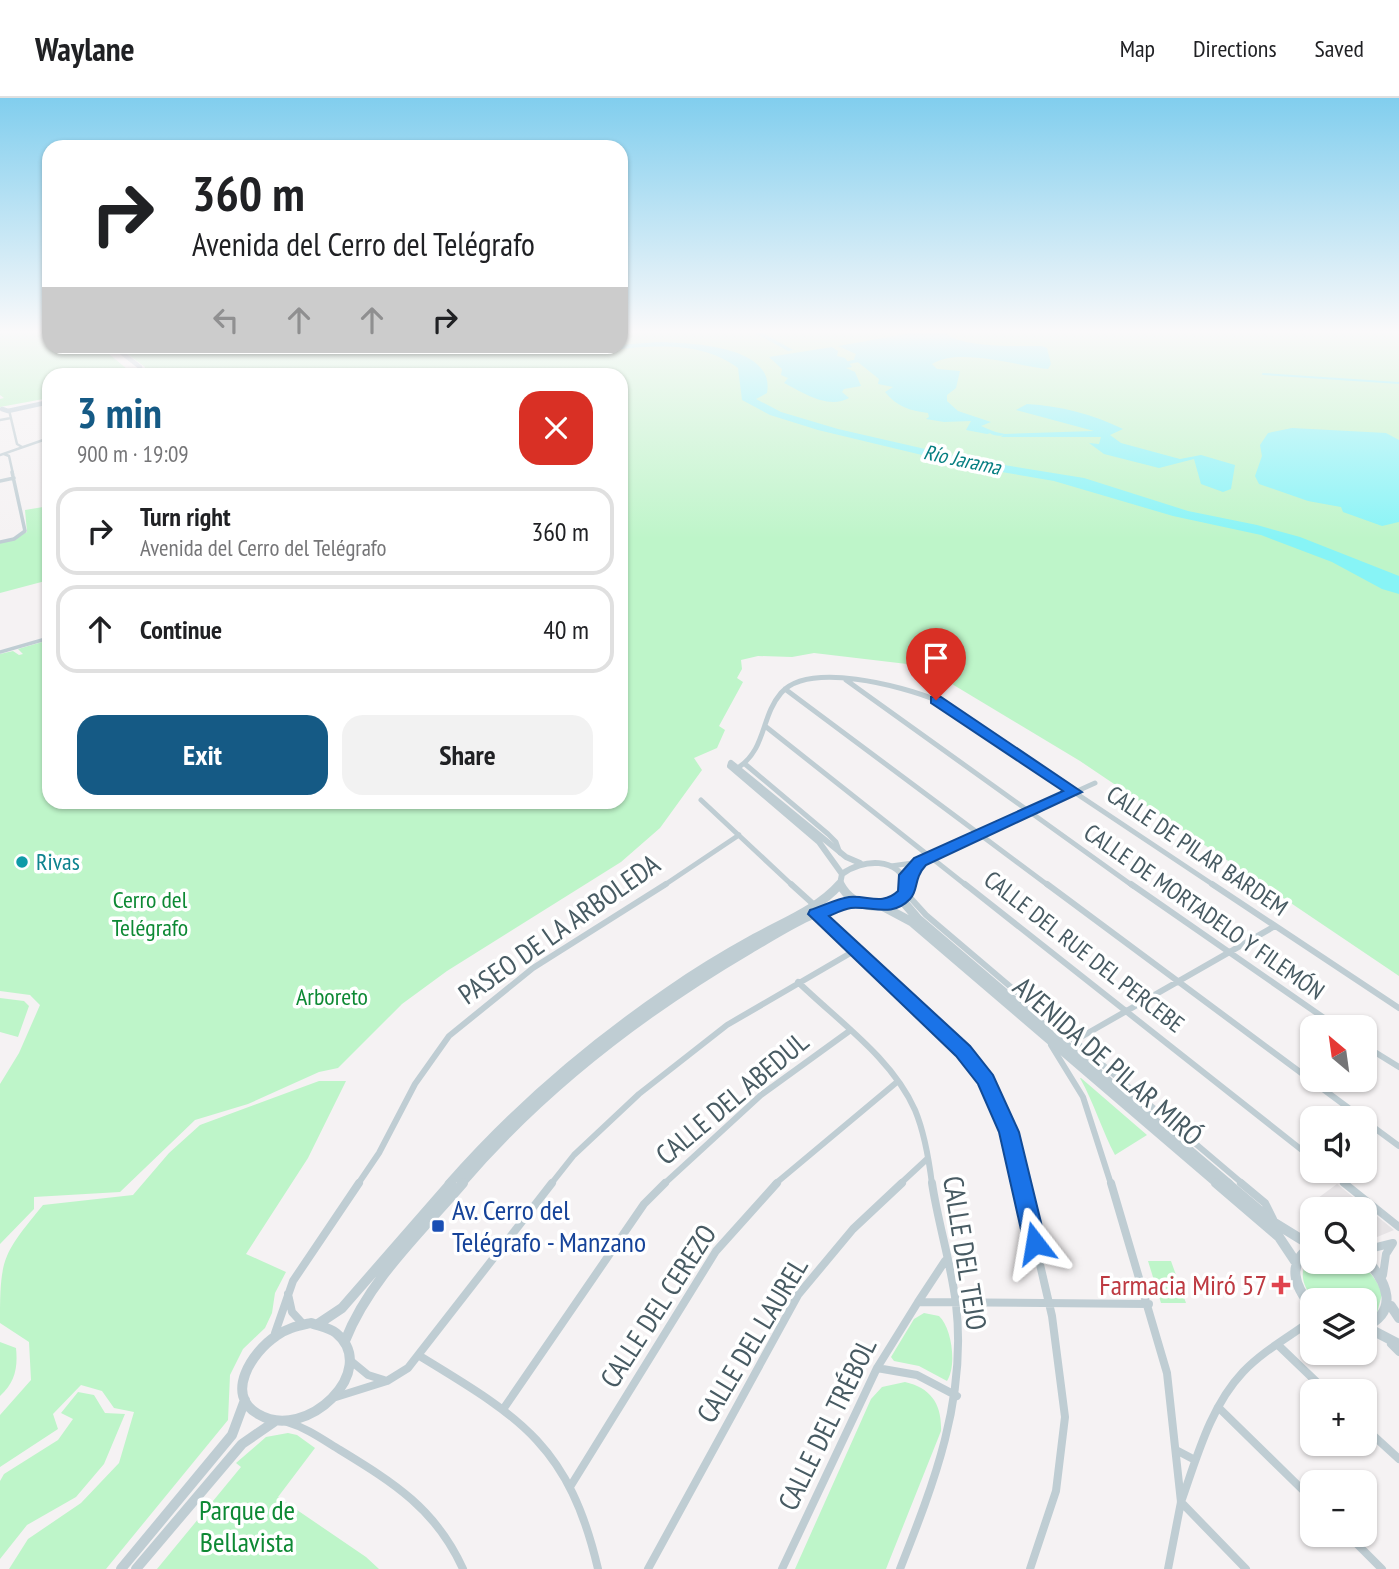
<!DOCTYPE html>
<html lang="en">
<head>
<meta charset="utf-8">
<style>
	body { margin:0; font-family:"PT Sans Narrow",sans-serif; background:#f2f2f2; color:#202124; height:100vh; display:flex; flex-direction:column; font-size:26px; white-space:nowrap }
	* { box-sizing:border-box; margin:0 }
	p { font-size:23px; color:#757577 }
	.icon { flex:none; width:38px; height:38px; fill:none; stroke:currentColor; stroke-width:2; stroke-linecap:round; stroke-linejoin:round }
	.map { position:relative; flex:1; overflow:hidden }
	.panel { position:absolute; left:42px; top:270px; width:586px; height:441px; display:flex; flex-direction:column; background:#fff; border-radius:21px; box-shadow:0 2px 5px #0004 }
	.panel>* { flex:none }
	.guide { position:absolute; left:42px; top:42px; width:586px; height:214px; border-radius:21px; box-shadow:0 2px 5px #0004; background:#fff; color:#202124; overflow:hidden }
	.needle { width:46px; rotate:331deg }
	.fabs { position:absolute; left:1300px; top:917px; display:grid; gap:14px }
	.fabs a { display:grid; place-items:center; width:77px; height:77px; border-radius:14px; background:#fff; box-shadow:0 2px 5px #0004; font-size:35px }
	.pin { position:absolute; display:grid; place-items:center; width:60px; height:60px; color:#fff; margin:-72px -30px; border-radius:50% 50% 50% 0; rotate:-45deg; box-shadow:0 0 7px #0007 }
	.pin .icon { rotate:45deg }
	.me { position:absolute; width:77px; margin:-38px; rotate:346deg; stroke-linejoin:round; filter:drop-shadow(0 0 5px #0008) }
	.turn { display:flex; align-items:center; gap:24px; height:147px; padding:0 35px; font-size:32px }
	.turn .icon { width:91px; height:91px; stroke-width:2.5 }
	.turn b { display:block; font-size:49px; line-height:60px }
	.lanes { display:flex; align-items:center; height:66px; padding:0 35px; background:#0003; justify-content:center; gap:35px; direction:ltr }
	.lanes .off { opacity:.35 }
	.round { display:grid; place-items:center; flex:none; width:74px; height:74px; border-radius:21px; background:#f2f2f2 }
	.overview { display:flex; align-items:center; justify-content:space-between; height:119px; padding:0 35px }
	h1 { font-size:42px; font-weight:700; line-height:52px; color:#155a85 }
	.action { display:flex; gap:14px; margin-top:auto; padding:14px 35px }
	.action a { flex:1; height:80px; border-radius:21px; background:#155a85; color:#fff; font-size:28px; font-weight:700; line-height:80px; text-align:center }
	.action a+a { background:#f2f2f2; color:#202124 }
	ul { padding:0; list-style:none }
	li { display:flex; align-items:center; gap:21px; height:88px; margin:0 14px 10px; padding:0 21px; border:4px solid #e0e0e0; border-radius:21px }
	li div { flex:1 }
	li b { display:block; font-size:26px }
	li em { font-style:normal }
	header { display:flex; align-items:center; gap:42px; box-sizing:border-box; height:98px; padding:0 35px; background:#fff; border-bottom:2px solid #e0e0e0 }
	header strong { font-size:33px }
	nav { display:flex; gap:38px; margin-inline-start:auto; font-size:24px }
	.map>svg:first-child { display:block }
	.education { fill:#e6e3e5 }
	.green { fill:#bef5c9 }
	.water { fill:#87f4f6 }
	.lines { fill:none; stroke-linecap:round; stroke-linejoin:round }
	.stream { stroke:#87f4f6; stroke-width:2 }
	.river { fill:#87f4f6; fill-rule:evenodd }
	.minor-far4 { stroke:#bfcdd3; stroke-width:2.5 }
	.minor-far3 { stroke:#bfcdd3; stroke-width:3.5 }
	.minor-far2 { stroke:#bfcdd3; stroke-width:5 }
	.minor-far1 { stroke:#bfcdd3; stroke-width:6 }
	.minor { stroke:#bfcdd3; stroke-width:8 }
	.tertiary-far2 { stroke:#bfcdd3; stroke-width:6 }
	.tertiary-far1 { stroke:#bfcdd3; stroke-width:9 }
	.tertiary { stroke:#bfcdd3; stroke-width:10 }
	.secondary { stroke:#bfcfd8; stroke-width:4.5 }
	.route { fill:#1a73e8; stroke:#114b97; stroke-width:2 }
	.culture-dot { fill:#0f9aa8; stroke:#fff; stroke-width:2.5 }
	.transit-dot { fill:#1a4fb4; stroke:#fff; stroke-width:2.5 }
	.health-dot { fill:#e0444e; stroke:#fff; stroke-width:2.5 }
	.labels { text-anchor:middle; stroke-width:7; stroke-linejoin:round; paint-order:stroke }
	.far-water-label { font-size:21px; font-style:italic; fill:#067e81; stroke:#fff }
	.street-label { font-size:24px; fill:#485b63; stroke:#fff }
	.culture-label { font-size:24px; fill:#0d838f; stroke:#fff; text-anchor:start }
	.park-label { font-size:24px; fill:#0d8934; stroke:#fff }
	.near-street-label { font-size:28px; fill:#485b63; stroke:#fff }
	.near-transit-label { font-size:28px; fill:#164399; stroke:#fff; text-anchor:start }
	.near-health-label { font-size:28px; fill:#be3a42; stroke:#fff; text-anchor:end }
	.near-park-label { font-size:28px; fill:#0d8934; stroke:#fff }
</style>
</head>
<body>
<header>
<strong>Waylane</strong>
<nav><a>Map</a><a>Directions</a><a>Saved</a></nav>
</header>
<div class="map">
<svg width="1399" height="1471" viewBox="0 0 1399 1471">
	<rect width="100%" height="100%" fill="#f5f2f3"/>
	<!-- education -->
	<path class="education" d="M1337,1086L1394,1132L1365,1144V1111H1319L1321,1109L1314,1103Z"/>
	<!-- green -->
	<path class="green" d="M0,235H49V248L113,249L109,256L127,271L128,275L49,276V300L0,309V301L4,300L0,297Z
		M621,235H1399V878L1080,663L937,577L907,566L814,555L792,559L758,558L741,562L742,571L737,580L743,584L719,628L725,632L717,650L694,660L702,672L660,730L621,764L447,873L402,906L338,970L319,974L248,1006L195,1022L120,1094L34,1099V1111L0,1146V986L19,955L40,907L30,897L0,893V556L13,553L19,557L23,556L18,551L49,542V704H621V276H144L145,269L126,255L127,250L621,248Z
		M49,408V482L0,495V445L27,434L25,412Z
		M0,900L24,903L29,908L18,939L0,934Z
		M1080,980H1081L1147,1037L1115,1057C1103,1035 1094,1005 1080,980Z
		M319,983H346L308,1060L246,1156L286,1174L275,1195L272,1215L265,1230L243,1251L230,1277L228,1322L106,1471H9L28,1441L81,1405L119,1365L134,1314L114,1310L102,1293L81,1287L53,1316L58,1331L0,1369V1317L31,1282L29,1244L0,1225C0,1160 2,1157 43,1107L133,1097L169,1055L200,1027Z
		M1312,1159V1164C1347,1164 1368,1158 1382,1196L1377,1215L1365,1221V1202H1315C1302,1189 1297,1171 1312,1159Z
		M1148,1163H1171L1186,1205H1161Z
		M924,1215L939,1218C952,1230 957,1268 947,1283L919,1268L894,1263L891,1259L914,1221Z
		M0,1244L16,1250C18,1270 15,1284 0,1298Z
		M905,1284C931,1290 942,1306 941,1333L886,1471H795L871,1301L882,1289Z
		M78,1294L94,1297L105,1315L125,1316L104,1366L76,1399L27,1427L0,1461V1383L4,1376L58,1342L73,1321L61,1315Z
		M288,1335L297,1337L315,1350L278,1399L366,1459L379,1471H157L241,1369L236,1365L266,1339Z"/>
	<!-- water -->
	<path class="water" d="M912,235H946C959,250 1021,248 1042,248L1047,250L1051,266L1048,271C1017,268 959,249 932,266L937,271L960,273L956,290L947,297V303L958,313L991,324L981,328L995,334L987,336L966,332L971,323L944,324L926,321L929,319L928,315C910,313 896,308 885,294L893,289L878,286L879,281L854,261L856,256L838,248Z
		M659,244C688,245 776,247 767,295L756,301L781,314L838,331L973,362L1084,380L1188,413L1257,427L1300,439L1399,478V496L1382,491L1332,464L1261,437L1173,418L1054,383L972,369L818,332L770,317L742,302L738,270C688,233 618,255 560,256C539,256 517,252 496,249L548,252Z
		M832,249L838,253L837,258L845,260L852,269L846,270L855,274L861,288L844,291L842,294L849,300C828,312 802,294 784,285L788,280L781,277L782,271L769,259Z
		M1027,306C1061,308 1092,316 1123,331L1110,337L1121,345L1180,361L1201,357L1235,367L1231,391L1223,394L1201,386L1194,361L1159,370L1104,356L1089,345L1099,346L1101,339H1001L1004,336L1094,333L1016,312Z
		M1292,330L1386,335L1399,342V424L1382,428L1343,414L1341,409L1308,403L1259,386L1255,378L1262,358L1260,347L1268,335Z"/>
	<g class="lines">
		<!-- stream -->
		<path class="stream" d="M1263,276L1399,285"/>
		<!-- river -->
		<path class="river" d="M755,235H763L793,252L788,253Z
			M857,261L860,263L859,264L848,266L845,264Z
			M991,333L1005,336C1002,339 993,338 990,335Z"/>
		<!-- minor-far4 -->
		<path class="minor-far4" d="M9,312L17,346L22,349
			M0,322L11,320
			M4,356L9,358L13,376
			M0,357L49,340"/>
		<!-- minor-far3 -->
		<path class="minor-far3" d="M0,383L14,380
			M0,444L14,441L25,433L12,374
			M0,554L49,540"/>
		<!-- minor-far2 -->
		<path class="minor-far2" d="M846,582L1133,788
			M785,591L1049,788
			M765,628L967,788
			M745,666L828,736L836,744L840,755
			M739,669C766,651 761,618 781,595C809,563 902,588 936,602L1215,788
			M701,702L793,788
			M891,768L920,764L1095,685
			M907,783L918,766
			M663,788L739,737"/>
		<!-- minor-far1 -->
		<path class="minor-far1" d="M791,786L812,805L817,818L963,953L986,982L1009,1034L1021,1086
			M965,786L1312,1060
			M1047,786L1362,1020
			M1131,786L1337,929
			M1212,786L1399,910
			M906,795L926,817L1243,1086
			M798,884C838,923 892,960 915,1012C925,1036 929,1062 932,1086
			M1074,943L1275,828
			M1051,947L1083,999L1111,1086
			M1365,948L1399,969
			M1365,1023L1399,1048
			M1329,1073L1346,1086
			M358,1086L379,1055L415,986L449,938L533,870L666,786
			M551,1086L574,1057L639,996L727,927L854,853
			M664,1086L761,997L848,934
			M775,1086L897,984
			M900,1086L927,1061"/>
		<!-- minor -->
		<path class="minor" d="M1021,1085L1052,1218L1065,1319L1056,1393L1030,1471
			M1111,1085L1167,1275L1181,1404L1168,1471
			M1241,1085L1265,1105L1273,1121
			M1344,1085L1399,1129
			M1365,1152L1393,1145L1386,1156L1383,1177
			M288,1196L292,1214L303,1226
			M918,1204L945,1163
			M275,1235L293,1183L359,1085
			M1391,1246L1399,1254
			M1278,1247L1326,1293
			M418,1257C520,1319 569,1347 598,1471
			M351,1263L368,1277L384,1282
			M877,1270L917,1277L957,1298
			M336,1299L387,1283L408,1270L552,1085
			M1218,1309L1312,1401
			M504,1310L644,1106L665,1085
			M287,1324C307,1330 322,1341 340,1352C394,1385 436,1411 463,1471
			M1365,1330L1399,1361
			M1176,1352L1195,1362
			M570,1389L716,1153L777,1085
			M1181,1404C1197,1359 1210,1309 1243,1274C1263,1253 1289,1239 1312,1222
			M1181,1404L1246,1471
			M1348,1437L1382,1471
			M648,1471L798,1197L853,1131L902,1085
			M782,1471L877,1270L918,1204L1149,1206
			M900,1471C934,1385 967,1301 956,1206C951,1165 938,1125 932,1085"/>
		<!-- tertiary-far2 -->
		<path class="tertiary-far2" d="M731,665L846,759L860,765
			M731,665L730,668L819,744L842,776
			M840,786L842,776C862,761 899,758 907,788"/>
		<!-- tertiary-far1 -->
		<path class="tertiary-far1" d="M840,786C854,813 890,816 908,791L907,786
			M901,801L918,821L1229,1086
			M882,808L912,824L1218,1086
			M449,1086C514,1012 587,949 669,893C696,874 726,856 755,840C784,824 818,811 840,786
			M461,1086C543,990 641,915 750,851C783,832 816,809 856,804"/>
		<!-- tertiary -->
		<path class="tertiary" d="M1216,1085L1279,1139L1295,1163
			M1227,1085L1273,1124L1312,1148
			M1312,1148C1286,1165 1294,1188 1312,1209
			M1365,1160C1388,1185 1399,1213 1365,1229
			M1391,1208L1399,1220
			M311,1225C319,1228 330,1230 336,1235C381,1272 306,1345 258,1316C224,1297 252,1254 276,1238C287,1230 298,1228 311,1225Z
			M318,1226L342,1210L451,1085
			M1366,1229L1399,1246
			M345,1243C369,1182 421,1134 463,1085
			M121,1471L232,1337L245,1302
			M136,1471L242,1346L274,1324"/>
		<!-- secondary -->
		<path class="secondary" d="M124,248L122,255L140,269V276
			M2,311L8,313L49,304"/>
	</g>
	<!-- sky -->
	<linearGradient id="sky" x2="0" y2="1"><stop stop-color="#81ceee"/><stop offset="0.53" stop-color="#faf9fa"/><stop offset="1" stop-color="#faf9fa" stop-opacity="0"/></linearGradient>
	<rect width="1399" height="441" fill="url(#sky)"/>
	<!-- route -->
	<path class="route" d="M931,599H941L1082,694L926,767C913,781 919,792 910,801C892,820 872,808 851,810C844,811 836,815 829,818L970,948L993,977L1019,1034L1046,1145L1043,1152L1035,1155L1027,1152L1024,1145L999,1034L978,986L956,958L808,816L810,812C823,808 836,801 849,799C868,797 882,808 898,793L899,777L914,760L1063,693L931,605Z"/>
	<!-- markers -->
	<circle class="culture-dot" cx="22" cy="764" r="7"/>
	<rect class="transit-dot" x="431" y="1121" width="14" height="14" rx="3.5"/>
	<path class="health-dot" d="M1277.5 1176.5h7v7h7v7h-7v7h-7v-7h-7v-7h7z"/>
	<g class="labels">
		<!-- far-water labels -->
		<g class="far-water-label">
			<text transform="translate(962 362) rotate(12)" y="7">Río Jarama</text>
		</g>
		<!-- street labels -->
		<g class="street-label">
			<text transform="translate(1197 753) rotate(34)" y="8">CALLE DE PILAR BARDEM</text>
			<text transform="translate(1204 814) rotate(35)" y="8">CALLE DE MORTADELO Y FILEMÓN</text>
			<text transform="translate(1084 854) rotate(38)" y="8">CALLE DEL RUE DEL PERCEBE</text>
		</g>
		<!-- culture labels -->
		<g class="culture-label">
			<text x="36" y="772">Rivas</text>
		</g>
		<!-- park labels -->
		<g class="park-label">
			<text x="150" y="810">Cerro del<tspan x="150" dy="28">Telégrafo</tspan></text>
			<text x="332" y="907">Arboreto</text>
		</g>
		<!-- near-street labels -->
		<g class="near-street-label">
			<text transform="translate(559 831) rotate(-35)" y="10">PASEO DE LA ARBOLEDA</text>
			<text transform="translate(1108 963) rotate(41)" y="10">AVENIDA DE PILAR MIRÓ</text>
			<text transform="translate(732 1000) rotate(-40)" y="10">CALLE DEL ABEDUL</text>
			<text transform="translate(965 1155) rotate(81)" y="10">CALLE DEL TEJO</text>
			<text transform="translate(658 1208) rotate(-57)" y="10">CALLE DEL CEREZO</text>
			<text transform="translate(752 1242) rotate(-59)" y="10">CALLE DEL LAUREL</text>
			<text transform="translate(827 1326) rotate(-64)" y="10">CALLE DEL TRÉBOL</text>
		</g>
		<!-- near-transit labels -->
		<g class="near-transit-label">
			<text x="452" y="1122">Av. Cerro del<tspan x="452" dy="32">Telégrafo - Manzano</tspan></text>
		</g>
		<!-- near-health labels -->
		<g class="near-health-label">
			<text x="1267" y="1197">Farmacia Miró 57</text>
		</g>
		<!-- near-park labels -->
		<g class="near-park-label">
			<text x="247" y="1422">Parque de<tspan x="247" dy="32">Bellavista</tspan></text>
		</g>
	</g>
</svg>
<div class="fabs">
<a><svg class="needle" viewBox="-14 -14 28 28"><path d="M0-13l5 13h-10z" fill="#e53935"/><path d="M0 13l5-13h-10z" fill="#757577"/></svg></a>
<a><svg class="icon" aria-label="sound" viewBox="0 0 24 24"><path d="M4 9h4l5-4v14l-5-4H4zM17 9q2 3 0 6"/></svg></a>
<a><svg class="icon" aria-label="search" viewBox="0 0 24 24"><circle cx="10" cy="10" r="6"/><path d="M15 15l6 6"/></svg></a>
<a><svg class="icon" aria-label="layers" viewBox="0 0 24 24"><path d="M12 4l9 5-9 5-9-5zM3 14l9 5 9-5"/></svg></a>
<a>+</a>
<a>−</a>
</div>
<div class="pin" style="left:936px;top:602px;background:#d93025"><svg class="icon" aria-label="arrive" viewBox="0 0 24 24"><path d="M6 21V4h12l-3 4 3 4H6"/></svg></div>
<svg class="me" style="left:1035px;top:1145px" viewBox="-20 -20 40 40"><path d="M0-17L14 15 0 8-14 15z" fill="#1a73e8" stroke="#fff" stroke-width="4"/></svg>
<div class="guide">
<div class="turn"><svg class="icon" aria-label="right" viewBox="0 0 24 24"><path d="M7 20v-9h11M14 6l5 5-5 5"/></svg><div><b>360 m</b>Avenida del Cerro del Telégrafo</div></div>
<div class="lanes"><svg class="icon off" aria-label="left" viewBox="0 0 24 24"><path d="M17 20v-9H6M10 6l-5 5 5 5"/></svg><svg class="icon off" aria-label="ahead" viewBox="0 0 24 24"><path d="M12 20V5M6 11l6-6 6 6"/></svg><svg class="icon off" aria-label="ahead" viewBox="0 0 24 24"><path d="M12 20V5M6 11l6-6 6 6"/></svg><svg class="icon" aria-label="right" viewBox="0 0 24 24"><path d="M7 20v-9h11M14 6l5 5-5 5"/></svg></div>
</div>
<section class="panel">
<div class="overview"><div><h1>3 min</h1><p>900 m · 19:09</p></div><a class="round" style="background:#d93025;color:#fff"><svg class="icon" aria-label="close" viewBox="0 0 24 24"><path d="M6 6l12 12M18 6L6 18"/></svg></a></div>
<ul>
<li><svg class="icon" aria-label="right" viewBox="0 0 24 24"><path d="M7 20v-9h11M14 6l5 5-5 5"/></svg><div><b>Turn right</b><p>Avenida del Cerro del Telégrafo</p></div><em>360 m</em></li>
<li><svg class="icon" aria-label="ahead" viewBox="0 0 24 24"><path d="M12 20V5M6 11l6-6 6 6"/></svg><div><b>Continue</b></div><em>40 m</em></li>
</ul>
<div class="action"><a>Exit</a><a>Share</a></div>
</section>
</div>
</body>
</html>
